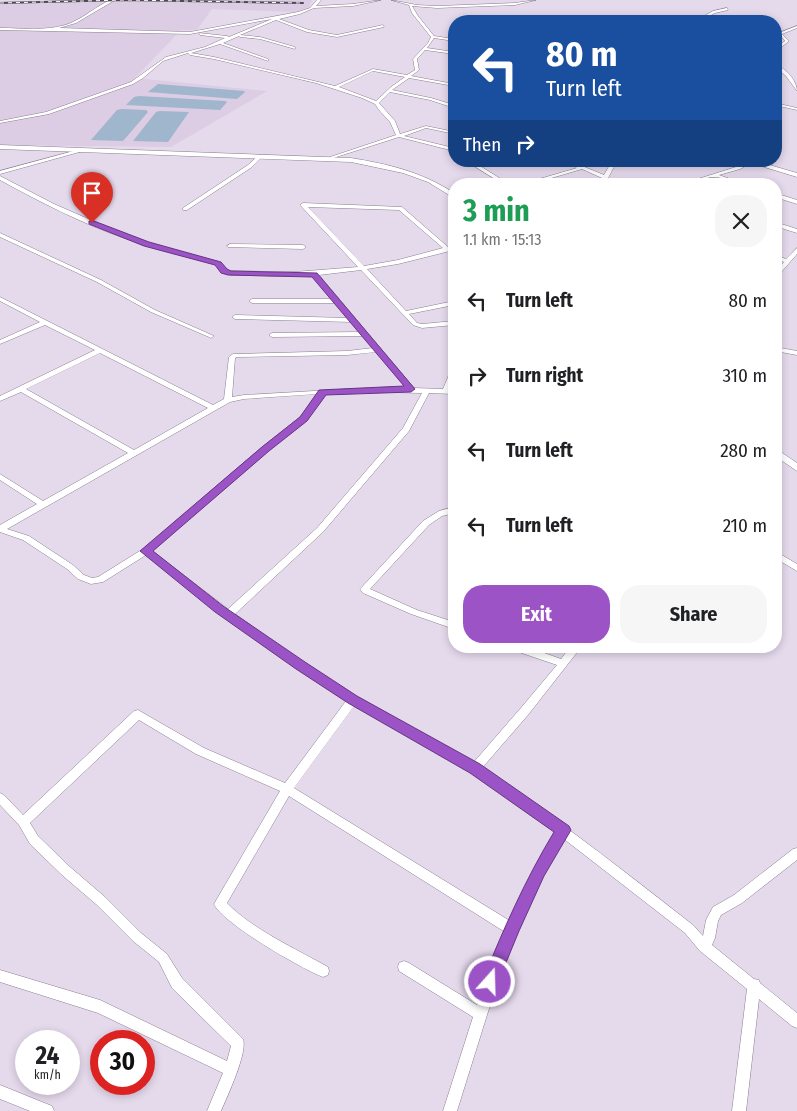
<!DOCTYPE html>
<html lang="en">
<head>
<meta charset="utf-8">
<style>
	body { margin:0; font-family:"Fira Sans Condensed",sans-serif; background:#f6f6f6; color:#202124; height:100vh; display:flex; flex-direction:column; font-size:19px; white-space:nowrap }
	* { box-sizing:border-box; margin:0 }
	p { font-size:16px; color:#757577 }
	.icon { flex:none; width:28px; height:28px; fill:none; stroke:currentColor; stroke-width:2; stroke-linecap:round; stroke-linejoin:round }
	.map { position:relative; flex:1; overflow:hidden }
	.side { position:absolute; left:448px; top:178px; width:334px; height:475px; display:flex; flex-direction:column; background:#fff; border-radius:20px; box-shadow:0 2px 8px #0003 }
	.side>* { flex:none }
	.guide { position:absolute; left:448px; top:15px; width:334px; height:152px; border-radius:20px; box-shadow:0 2px 8px #0003; background:#1a4fa0; color:#fff; overflow:hidden }
	.speed { position:absolute; left:15px; top:1030px; display:flex; gap:10px; font-size:25px; font-weight:700; text-align:center }
	.speed>* { display:grid; place-content:center; width:65px; height:65px; border-radius:50%; background:#fff; box-shadow:0 2px 8px #0003; line-height:1 }
	.speed small { font-size:12px; font-weight:400 }
	.speed .limit { border:8px solid #d22; background:#fff; color:#111 }
	.pin { position:absolute; display:grid; place-items:center; width:42px; height:42px; color:#fff; margin:-51px -21px; border-radius:50% 50% 50% 0; rotate:-45deg; box-shadow:0 0 5px #0007 }
	.pin .icon { rotate:45deg }
	.me { position:absolute; width:55px; margin:-28px; rotate:20deg; stroke-linejoin:round; filter:drop-shadow(0 0 4px #0008) }
	.turn { display:flex; align-items:center; gap:18px; height:105px; padding:0 15px; font-size:22px }
	.turn .icon { width:65px; height:65px; stroke-width:2.5 }
	.turn b { display:block; font-size:35px; line-height:42px }
	.then { display:flex; align-items:center; height:48px; padding:0 15px; background:#0003; gap:10px; font-size:19px }
	.round { display:grid; place-items:center; flex:none; width:52px; height:52px; border-radius:20px; background:#f6f6f6 }
	.summary { display:flex; align-items:center; justify-content:space-between; height:85px; padding:0 15px }
	h1 { font-size:30px; font-weight:700; line-height:38px; color:#1e9e55 }
	.primary-button { display:flex; gap:10px; margin-top:auto; padding:10px 15px }
	.primary-button a { flex:1; height:58px; border-radius:20px; background:#9c53c6; color:#fff; font-size:20px; font-weight:700; line-height:58px; text-align:center }
	.primary-button a+a { background:#f6f6f6; color:#202124 }
	ul { padding:0; list-style:none }
	li { display:flex; align-items:center; gap:15px; height:75px; padding:0 15px }
	li div { flex:1 }
	li b { display:block; font-size:19px }
	li em { font-style:normal }
	.map>svg:first-child { display:block }
	.built { fill:#dccce4 }
	.water { fill:#9fb6cc }
	.lines { fill:none; stroke-linecap:round; stroke-linejoin:round }
	.minor-casing { stroke:#8a7f90; stroke-width:1 }
	.tertiary-casing { stroke:#8a7f90; stroke-width:1 }
	.minor { fill:#fff; fill-rule:evenodd }
	.tertiary { fill:#fff; fill-rule:evenodd }
	.rail-casing { stroke:#4e4851; stroke-width:2 }
	.rail { stroke:#fff; stroke-width:1; stroke-dasharray:4; stroke-linecap:butt }
	.route { fill:#9c53c6; stroke:#653681 }
</style>
</head>
<body>
<div class="map">
<svg width="797" height="1111" viewBox="0 0 797 1111">
	<rect width="100%" height="100%" fill="#e5d9ec"/>
	<!-- built -->
	<path class="built" d="M56,0H312L308,9L296,12L212,9L197,30H181L135,78L267,91L171,147L0,145V1L40,2Z"/>
	<!-- water -->
	<path class="water" d="M158,84L244,91L245,92L237,99L148,92Z
		M139,96L225,101L227,102L220,110L126,105L134,97Z
		M122,109L146,110L148,112L123,141L91,140L117,110Z
		M160,111L189,112L168,142L133,141L156,112Z"/>
	<g class="lines">
		<!-- minor casing -->
		<g class="minor-casing">
			<path id="minor" d="M110,0H115L76,23L59,28L190,32L298,12L310,8L317,0H321L316,6L353,4L381,0L353,6L314,8L300,14L279,19L309,30L337,35L383,25L384,27L337,37L307,32L276,20L240,35L260,37L295,47V49L260,39L240,37L239,36L223,43L268,59V61L220,44L191,53L214,57L335,86L373,69L407,75L415,70L413,59L428,43L431,37L412,13L409,5L391,0L417,5L437,6L515,3L536,0L515,5L437,8L412,6L418,16L434,36L454,39V41L434,38L427,48L454,52V54L425,50L417,59L419,70L411,76L454,84V86L409,78L392,90L431,98L454,105V108L430,100L390,92L379,103L395,121L400,134L426,126L450,131L454,130V132L450,133L426,128L404,136L454,148V151L399,137L330,159V157L396,135L390,122L379,110L375,104L362,98L316,83L214,59L190,55L188,53L163,61L143,78L133,84L49,114L0,123V121L46,112L131,82L166,57L205,47L225,38L200,35L199,33L227,36L229,37L272,19L190,34L0,30V28C24,28 51,32 73,22C86,16 97,6 110,0ZM373,71L405,77L391,87L376,101L339,87Z
				M727,8L728,10L715,13L699,21H695L713,11Z
				M797,26V28L782,34L789,41L775,52V49L785,41L779,33Z
				M777,66C786,68 797,81 797,91L786,76L777,68Z
				M775,103L797,108V110L775,105Z
				M81,149H83V151L0,174V171Z
				M259,155L263,156L252,167L187,210H183V208L248,165Z
				M466,161H472L509,184H503Z
				M563,161H570L604,175L612,161H617L605,184H600L602,178L582,169L531,184H522L577,168Z
				M747,161H756L797,173V177L751,163L740,169L719,175L744,184C733,184 721,176 713,177C702,178 693,184 682,184L736,167Z
				M0,176L54,204L109,228L155,245L220,262L226,270L231,271L294,272L358,267L301,206L300,205L303,203L402,207L448,247L454,246V250L398,264L367,269L406,311L454,301V305L409,314L417,323L422,324L454,321V325L422,328L413,325L361,270L319,275L414,388L443,389L451,370L454,368V380L450,390H454V394L429,393L409,431L323,532L235,614L302,662L355,696L474,762L520,709L557,665L510,649L508,646H525L561,659L571,646H582L528,715L482,768C555,817 624,871 693,925L703,936L706,920L713,907L734,895L793,849L797,848V860L742,903L721,915L718,921L715,938L712,945L754,979L759,980L760,983L797,1013V1028L792,1026L759,999L746,1111H732L747,989L700,951L685,933L564,839L543,875L502,967L457,1111H443L473,1017L399,971L398,967L399,963L404,961L409,963L477,1005L490,966L505,932L289,796L227,903C252,929 296,949 328,967L329,971L328,975L323,977C302,969 222,923 214,904L280,791L196,754L139,720L30,823L38,836L70,867L105,897L141,933L167,954L182,978L243,1039C248,1052 227,1097 221,1111H207L223,1073L98,1013L0,982V970L100,1000L227,1061L231,1046L172,988L159,962L133,941L97,905L62,875L30,844L19,825L0,805V793L4,795L23,815L134,711L138,710L204,748L285,783L346,701L225,617L146,555L103,582L91,584L78,579L67,569L23,540L0,532V525L37,504L0,480V474L43,501L128,453L21,392L0,401V396L95,350L45,325L0,344V340L40,322L0,301V297L213,405L224,399L229,357L233,354L347,351L373,348L363,336L272,337L269,335L272,333L360,332L352,322L235,319L232,317L235,315L348,318L336,303H252L249,301L252,299H333L313,275L273,276L231,275L222,272L216,264C185,256 154,249 124,238C81,223 40,202 0,180ZM308,207L399,210L443,248L398,260L364,266ZM377,352L406,388L349,389L244,395L232,397L235,358L237,357L347,355ZM100,353L208,408L134,450L26,389ZM375,392L422,393L403,428L317,528L228,609L152,551L268,451L306,421L325,394ZM318,394L300,417L262,447L143,549L98,577L92,578L84,575L73,565L29,536L7,529L230,402L244,399ZM354,706L458,763L556,833L535,867L510,921L294,788Z
				M775,193L797,200V204L775,197Z
				M775,222L797,229V233L775,226Z
				M0,233L101,280L155,310L214,336L211,338L209,337L151,312L97,282L0,237Z
				M230,244L303,245L306,247L303,249L228,247L227,246Z
				M797,248V254L777,277L775,278V272L784,262L775,259V255L786,259Z
				M775,347L797,351V355L775,351Z
				M454,507V513L442,516L429,525L370,589L417,610L454,622V629L411,614L363,593L360,589L362,587L423,521L439,511Z
				M775,551L797,564V571L775,558Z
				M0,1085L52,1106L54,1111H30L0,1099Z"/>
		</g>
		<!-- tertiary casing -->
		<g class="tertiary-casing">
			<path id="tertiary" d="M0,145L351,158C388,164 422,172 454,193V198L428,182L403,173L351,162L0,149Z
				M775,448L797,463V471L775,456Z"/>
		</g>
		<!-- minor -->
		<use href="#minor" class="minor"/>
		<!-- tertiary -->
		<use href="#tertiary" class="tertiary"/>
		<!-- rail casing -->
		<g class="rail-casing">
			<path id="rail" d="M0,3L125,0L303,3"/>
		</g>
		<!-- rail -->
		<use href="#rail" class="rail"/>
	</g>
	<!-- route -->
	<path class="route" d="M89,221H94L149,242L221,262L227,269L231,271L317,273L415,389L411,392L326,395L307,421L269,451L153,551L223,606L305,662L357,696L480,764L569,826L571,830L544,876L519,931L496,987L490,990L484,987L482,982C503,930 525,880 554,832L470,773L348,703L296,669L215,612L140,551L262,447L300,417L319,390L404,386L312,277L228,275L221,273L215,265L144,246L89,224Z"/>
</svg>
<div class="speed"><div>24<small>km/h</small></div><div class="limit">30</div></div>
<div class="pin" style="left:92px;top:223px;background:#d93025"><svg class="icon" aria-label="arrive" viewBox="0 0 24 24"><path d="M6 21V4h12l-3 4 3 4H6"/></svg></div>
<svg class="me" style="left:490px;top:982px" viewBox="-20 -20 40 40"><circle r="17" fill="#9c53c6" stroke="#fff" stroke-width="3"/><path d="M0-11L8 9 0 5-8 9z" fill="#fff"/></svg>
<div class="guide">
<div class="turn"><svg class="icon" aria-label="left" viewBox="0 0 24 24"><path d="M17 20v-9H6M10 6l-5 5 5 5"/></svg><div><b>80 m</b>Turn left</div></div>
<div class="then">Then<svg class="icon" aria-label="right" viewBox="0 0 24 24"><path d="M7 20v-9h11M14 6l5 5-5 5"/></svg></div>
</div>
<section class="side">
<div class="summary"><div><h1>3 min</h1><p>1.1 km · 15:13</p></div><a class="round"><svg class="icon" aria-label="close" viewBox="0 0 24 24"><path d="M6 6l12 12M18 6L6 18"/></svg></a></div>
<ul>
<li><svg class="icon" aria-label="left" viewBox="0 0 24 24"><path d="M17 20v-9H6M10 6l-5 5 5 5"/></svg><div><b>Turn left</b></div><em>80 m</em></li>
<li><svg class="icon" aria-label="right" viewBox="0 0 24 24"><path d="M7 20v-9h11M14 6l5 5-5 5"/></svg><div><b>Turn right</b></div><em>310 m</em></li>
<li><svg class="icon" aria-label="left" viewBox="0 0 24 24"><path d="M17 20v-9H6M10 6l-5 5 5 5"/></svg><div><b>Turn left</b></div><em>280 m</em></li>
<li><svg class="icon" aria-label="left" viewBox="0 0 24 24"><path d="M17 20v-9H6M10 6l-5 5 5 5"/></svg><div><b>Turn left</b></div><em>210 m</em></li>
</ul>
<div class="primary-button"><a>Exit</a><a>Share</a></div>
</section>
</div>
</body>
</html>
